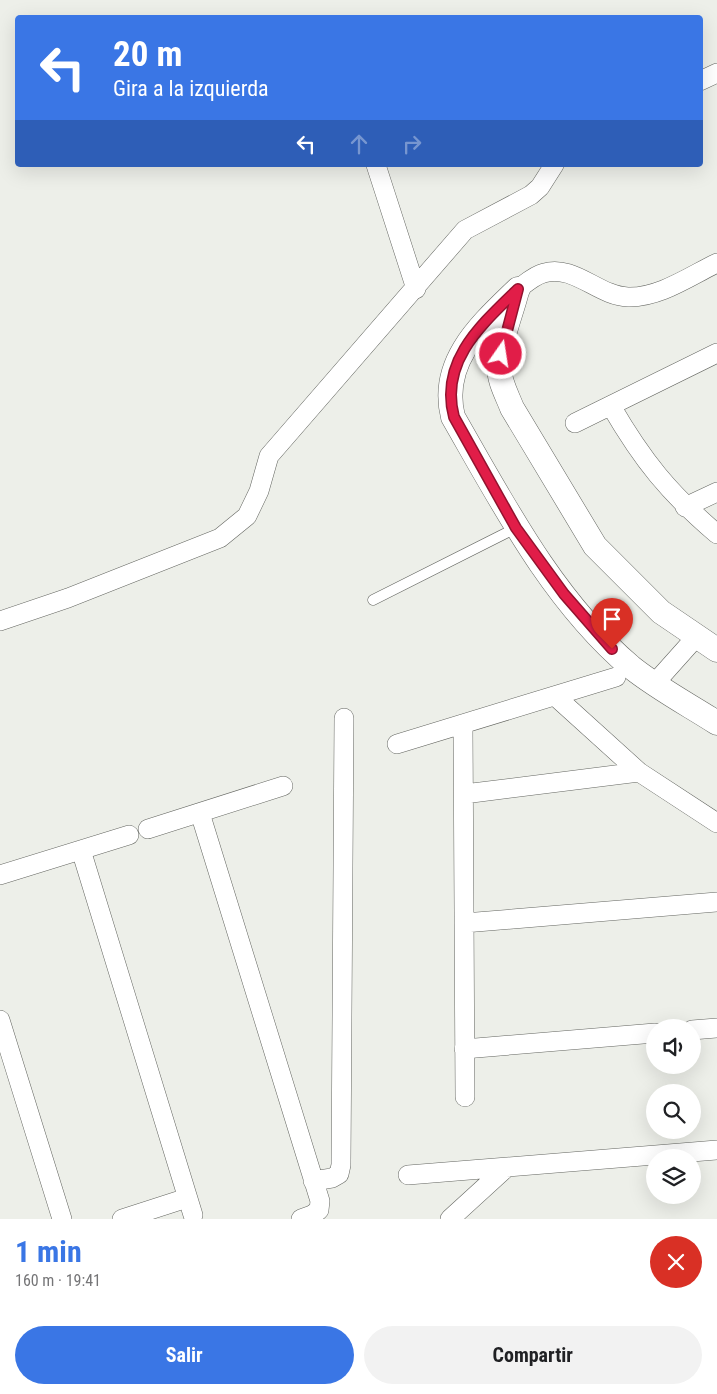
<!DOCTYPE html>
<html lang="es">
<head>
<meta charset="utf-8">
<style>
	body { margin:0; font-family:"Roboto Condensed",sans-serif; background:#f2f2f2; color:#202124; height:100vh; display:flex; flex-direction:column; font-size:19px; white-space:nowrap }
	* { box-sizing:border-box; margin:0 }
	p { font-size:16px; color:#757577 }
	.icon { flex:none; width:28px; height:28px; fill:none; stroke:currentColor; stroke-width:2; stroke-linecap:round; stroke-linejoin:round }
	.map { position:relative; height:1219px; overflow:hidden }
	.panel { display:flex; flex-direction:column; background:#fff; flex:1 }
	.panel>* { flex:none }
	.top-card { position:absolute; left:15px; top:15px; width:688px; height:152px; border-radius:5px; box-shadow:0 5px 20px #0002; background:#3a76e5; color:#fff; overflow:hidden }
	.tools { position:absolute; left:646px; top:1019px; display:grid; gap:10px }
	.tools a { display:grid; place-items:center; width:55px; height:55px; border-radius:50%; background:#fff; box-shadow:0 5px 20px #0002; font-size:25px }
	.pin { position:absolute; display:grid; place-items:center; width:42px; height:42px; color:#fff; margin:-51px -21px; border-radius:50% 50% 50% 0; rotate:-45deg; box-shadow:0 0 5px #0007 }
	.pin .icon { rotate:45deg }
	.me { position:absolute; width:55px; margin:-28px; rotate:13deg; stroke-linejoin:round; filter:drop-shadow(0 0 4px #0008) }
	.turn { display:flex; align-items:center; gap:18px; height:105px; padding:0 15px; font-size:22px }
	.turn .icon { width:65px; height:65px; stroke-width:2.5 }
	.turn b { display:block; font-size:35px; line-height:42px }
	.lanes { display:flex; align-items:center; height:48px; padding:0 15px; background:#0003; justify-content:center; gap:25px; direction:ltr }
	.lanes .off { opacity:.35 }
	.round { display:grid; place-items:center; flex:none; width:52px; height:52px; border-radius:26px; background:#f2f2f2 }
	.overview { display:flex; align-items:center; justify-content:space-between; height:85px; padding:0 15px }
	h1 { font-size:30px; font-weight:700; line-height:38px; color:#3a76e5 }
	.cta { display:flex; gap:10px; margin-top:auto; padding:10px 15px }
	.cta a { flex:1; height:58px; border-radius:30px; background:#3a76e5; color:#fff; font-size:20px; font-weight:700; line-height:58px; text-align:center }
	.cta a+a { background:#f2f2f2; color:#202124 }
	.map>svg:first-child { display:block }
	.lines { fill:none; stroke-linecap:round; stroke-linejoin:round }
	.service-casing { stroke:#646661; stroke-width:11 }
	.minor-casing { stroke:#646661; stroke-width:20 }
	.tertiary-casing { stroke:#646661; stroke-width:25 }
	.service { stroke:#fff; stroke-width:10 }
	.minor { stroke:#fff; stroke-width:19 }
	.tertiary { stroke:#fff; stroke-width:24 }
	.route-casing { stroke:#92132f; stroke-width:12 }
	.route { stroke:#e11d48; stroke-width:9 }
</style>
</head>
<body>
<div class="map">
<svg width="717" height="1219" viewBox="0 0 717 1219">
	<rect width="100%" height="100%" fill="#edefe9"/>
	<g class="lines">
		<!-- service casing -->
		<g class="service-casing">
			<path id="service" d="M373,600L516,528"/>
		</g>
		<!-- minor casing -->
		<g class="minor-casing">
			<path id="minor" d="M700,81L717,73
				M376,165L416,289
				M518,289C526,283 535,275 544,273C574,264 598,296 628,297C659,298 690,276 717,263
				M611,406C643,461 669,493 717,534
				M575,423L717,353
				M685,507L717,492
				M0,621L68,598L220,538L247,516L259,491L269,456L465,230L531,195L540,187L554,165
				M655,683L697,636
				M555,696L639,772L717,823
				M463,724L465,1097
				M397,744L616,677
				M464,794L639,772
				M200,813L320,1201L319,1210L312,1215L301,1219
				M148,829L283,786
				M81,850L193,1215
				M0,875L129,835
				M464,923L717,902
				M0,1020L62,1219
				M692,1030L717,1028
				M464,1049L655,1033
				M408,1175L717,1150
				M313,1181L332,1178L339,1174L341,1165L344,718
				M122,1219L187,1198
				M450,1219L507,1167"/>
		</g>
		<!-- tertiary casing -->
		<g class="tertiary-casing">
			<path id="tertiary" d="M518,289C482,324 439,361 453,417C503,504 553,601 631,667C657,688 689,705 717,723
				M517,291C511,315 499,342 499,367C499,381 507,395 512,408L595,546L661,612L717,650"/>
		</g>
		<!-- service -->
		<use href="#service" class="service"/>
		<!-- minor -->
		<use href="#minor" class="minor"/>
		<!-- tertiary -->
		<use href="#tertiary" class="tertiary"/>
	</g>
	<g class="lines">
		<!-- route casing -->
		<g class="route-casing">
			<path id="route" d="M501,354L518,289C482,324 439,361 454,417L516,528L564,594L612,649"/>
		</g>
		<!-- route -->
		<use href="#route" class="route"/>
	</g>
</svg>
<div class="tools">
<a><svg class="icon" aria-label="sound" viewBox="0 0 24 24"><path d="M4 9h4l5-4v14l-5-4H4zM17 9q2 3 0 6"/></svg></a>
<a><svg class="icon" aria-label="search" viewBox="0 0 24 24"><circle cx="10" cy="10" r="6"/><path d="M15 15l6 6"/></svg></a>
<a><svg class="icon" aria-label="layers" viewBox="0 0 24 24"><path d="M12 4l9 5-9 5-9-5zM3 14l9 5 9-5"/></svg></a>
</div>
<div class="pin" style="left:612px;top:649px;background:#d93025"><svg class="icon" aria-label="arrive" viewBox="0 0 24 24"><path d="M6 21V4h12l-3 4 3 4H6"/></svg></div>
<svg class="me" style="left:501px;top:354px" viewBox="-20 -20 40 40"><circle r="17" fill="#e11d48" stroke="#fff" stroke-width="3"/><path d="M0-11L8 9 0 5-8 9z" fill="#fff"/></svg>
<div class="top-card">
<div class="turn"><svg class="icon" aria-label="left" viewBox="0 0 24 24"><path d="M17 20v-9H6M10 6l-5 5 5 5"/></svg><div><b>20 m</b>Gira a la izquierda</div></div>
<div class="lanes"><svg class="icon" aria-label="left" viewBox="0 0 24 24"><path d="M17 20v-9H6M10 6l-5 5 5 5"/></svg><svg class="icon off" aria-label="ahead" viewBox="0 0 24 24"><path d="M12 20V5M6 11l6-6 6 6"/></svg><svg class="icon off" aria-label="right" viewBox="0 0 24 24"><path d="M7 20v-9h11M14 6l5 5-5 5"/></svg></div>
</div>
</div>
<section class="panel">
<div class="overview"><div><h1>1 min</h1><p>160 m · 19:41</p></div><a class="round" style="background:#d93025;color:#fff"><svg class="icon" aria-label="close" viewBox="0 0 24 24"><path d="M6 6l12 12M18 6L6 18"/></svg></a></div>
<div class="cta"><a>Salir</a><a>Compartir</a></div>
</section>
</body>
</html>
